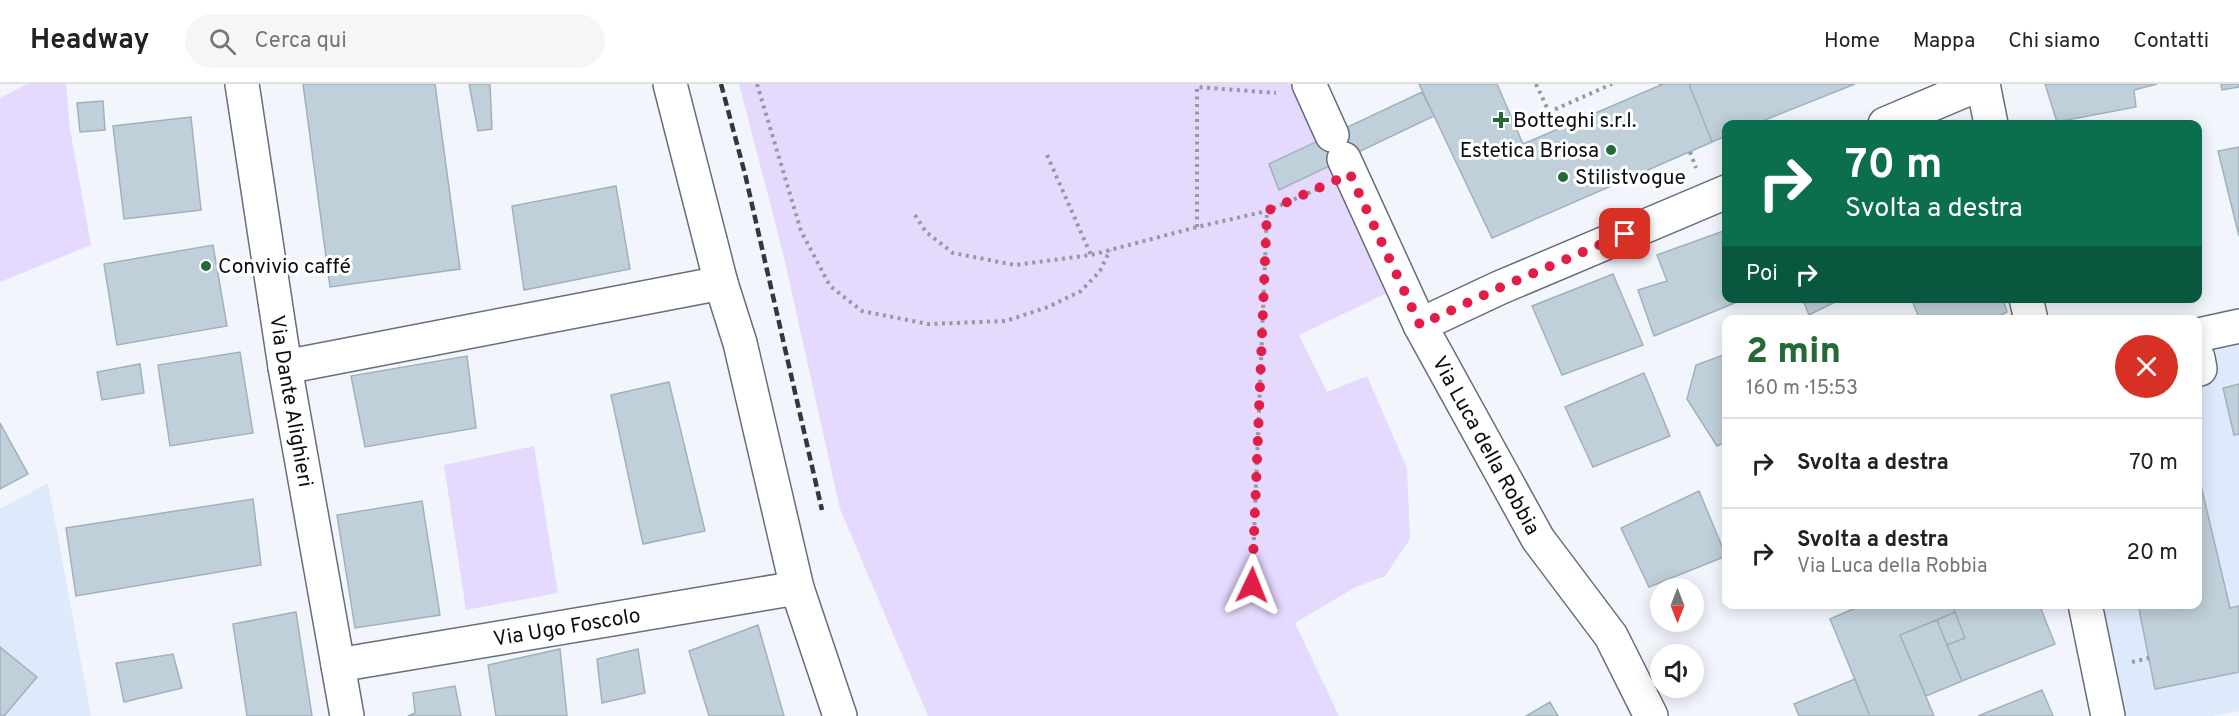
<!DOCTYPE html>
<html lang="it">
<head>
<meta charset="utf-8">
<style>
	body { margin:0; font-family:Overpass,sans-serif; background:#f6f6f6; color:#222; height:100vh; display:flex; flex-direction:column; font-size:22px; white-space:nowrap }
	* { box-sizing:border-box; margin:0 }
	p { font-size:20px; color:#767676 }
	.icon { flex:none; width:33px; height:33px; fill:none; stroke:currentColor; stroke-width:2; stroke-linecap:round; stroke-linejoin:round }
	.map { position:relative; flex:1; overflow:hidden }
	.drawer { position:absolute; left:1722px; top:231px; width:480px; height:294px; display:flex; flex-direction:column; background:#fff; border-radius:12px; box-shadow:0 3px 15px #0003 }
	.drawer>* { flex:none }
	.banner { position:absolute; left:1722px; top:36px; width:480px; height:183px; border-radius:12px; box-shadow:0 3px 15px #0003; background:#0b6e4f; color:#fff; overflow:hidden }
	.needle { width:39px; rotate:180deg }
	.controls { position:absolute; left:1650px; top:494px; display:grid; gap:12px }
	.controls a { display:grid; place-items:center; width:54px; height:54px; border-radius:50%; background:#fff; box-shadow:0 3px 15px #0003; font-size:30px }
	.pin { position:absolute; display:grid; place-items:center; width:51px; height:51px; color:#fff; margin:-26px; border-radius:12px; box-shadow:0 3px 9px #0006 }
	.me { position:absolute; width:66px; margin:-33px; rotate:2deg; stroke-linejoin:round; filter:drop-shadow(0 0 4px #0008) }
	.turn { display:flex; align-items:center; gap:21px; height:126px; padding:0 24px; font-size:27px }
	.turn .icon { width:78px; height:78px; stroke-width:2.5 }
	.turn b { display:block; font-size:42px; line-height:51px }
	.then { display:flex; align-items:center; height:57px; padding:0 24px; background:#0003; gap:12px; font-size:22px }
	.round { display:grid; place-items:center; flex:none; width:63px; height:63px; border-radius:32px; background:#f6f6f6 }
	.summary { display:flex; align-items:center; justify-content:space-between; height:102px; padding:0 24px }
	h1 { font-size:36px; font-weight:800; line-height:45px; color:#256a36 }
	ul { padding:0; list-style:none }
	li { display:flex; align-items:center; gap:18px; height:90px; padding:0 24px; border-top:2px solid #e0e0e0 }
	li div { flex:1 }
	li b { display:block; font-size:22px }
	li em { font-style:normal }
	header { display:flex; align-items:center; gap:36px; box-sizing:border-box; height:84px; padding:0 30px; background:#fff; border-bottom:2px solid #e0e0e0 }
	header strong { font-size:28px }
	nav { display:flex; gap:33px; margin-inline-start:auto; font-size:21px }
	.search { width:420px; height:54px; background:#f6f6f6; display:flex; align-items:center; gap:15px; box-sizing:border-box; padding:0 21px; border-radius:33px; color:#767676; font-size:22px }
	.map>svg:first-child { display:block }
	.built { fill:#deeafb }
	.green { fill:#e5d9fd }
	.building { fill:#bfd0da; stroke:#a1b1bc; stroke-width:1.5 }
	.lines { fill:none; stroke-linecap:round; stroke-linejoin:round }
	.street-casing { stroke:#656e7b; stroke-width:36 }
	.path { stroke:#969aa0; stroke-width:4; stroke-dasharray:3 4.5; stroke-linecap:butt }
	.street { stroke:#fff; stroke-width:33 }
	.rail { stroke:#34383c; stroke-width:4.5; stroke-dasharray:9 4.5; stroke-linecap:butt }
	.route { stroke:#e11d48; stroke-width:10; stroke-dasharray:0 18 }
	.poi-dot { fill:#256a36; stroke:#fff; stroke-width:2 }
	.labels { text-anchor:middle; stroke-width:6; stroke-linejoin:round; paint-order:stroke }
	.poi-label { font-size:21px; fill:#0a0e12; stroke:#fff; text-anchor:start }
	.street-label { font-size:21px; fill:#0a0e12; stroke:#fff }
</style>
</head>
<body>
<header>
<strong>Headway</strong>
<div class="search"><svg class="icon" aria-label="search" viewBox="0 0 24 24"><circle cx="10" cy="10" r="6"/><path d="M15 15l6 6"/></svg>Cerca qui</div>
<nav><a>Home</a><a>Mappa</a><a>Chi siamo</a><a>Contatti</a></nav>
</header>
<div class="map">
<svg width="2239" height="632" viewBox="0 0 2239 632">
	<rect width="100%" height="100%" fill="#f2f6fc"/>
	<!-- built -->
	<path class="built" d="M2239,242V627L2213,632H2108L2085,521L2198,520V251Z
		M48,399L91,632H0V425Z"/>
	<!-- green -->
	<path class="green" d="M27,0H66L70,45L91,161L0,198V14Z
		M739,0H1309L1332,51L1269,80L1279,106L1344,75L1402,202L1299,251L1327,308L1367,292L1407,384L1410,455L1385,492L1354,504L1295,539L1339,632H928L840,425L782,165Z
		M534,362L558,509L466,526L444,381Z"/>
	<!-- building -->
	<path class="building" d="M303,0H435L460,185L330,203Z
		M469,0H490L492,45L478,47Z
		M1419,0H1497L1523,60L1663,0H1689L1712,58L1492,154Z
		M1689,0H1855L1755,40H1726V52L1712,58Z
		M2045,0H2157L2134,6L2136,23L2057,38Z
		M2221,0H2239V3L2222,6Z
		M1422,8L1434,32L1279,106L1269,80Z
		M103,17L105,46L80,48L77,19Z
		M191,33L201,126L124,135L113,42Z
		M2239,63V152L2218,67Z
		M616,102L630,185L524,206L512,122Z
		M1726,146V214H1747L1654,252L1638,206L1667,197L1657,171Z
		M213,161L227,242L117,261L104,180Z
		M1613,190L1643,261L1562,291L1532,222Z
		M1802,214H1841V215L1809,231Z
		M1911,214H2003L2007,228L1991,236H1920Z
		M240,268L253,349L170,362L158,281Z
		M1726,270V358L1717,362L1687,315L1696,281Z
		M467,272L476,344L365,363L351,292Z
		M140,280L144,309L102,316L97,288Z
		M1644,289L1670,352L1593,383L1565,323Z
		M669,298L705,447L643,460L611,311Z
		M2239,300V350L2234,351L2223,304Z
		M0,339L28,390L0,405Z
		M2198,389L2230,524L2239,522V588L2155,605L2138,520H2198Z
		M1699,407L1726,472L1649,503L1621,444Z
		M253,415L261,481L76,512L66,444Z
		M422,417L440,531L355,544L337,431Z
		M1865,520H1952L1955,528L1900,551L1934,632H1870L1830,535Z
		M1952,520H2039L2055,560L1962,597L1947,561L1965,554Z
		M296,528L312,632H247L233,540Z
		M1955,528L1965,554L1947,561L1937,536Z
		M1937,536L1962,597L1926,612L1900,551Z
		M758,541L784,632H709L689,567Z
		M0,563L37,593L4,632H0Z
		M560,565L567,632H496L488,581Z
		M638,565L645,609L602,619L597,575Z
		M173,570L182,604L124,618L116,579Z
		M1855,595L1870,632H1799L1794,620Z
		M455,602L461,632H408L415,629L413,609Z
		M2042,606L2053,632H1978Z
		M1550,618L1558,632H1526Z"/>
	<g class="lines">
		<!-- street casing -->
		<g class="street-casing">
			<g id="street">
				<path id="s1" d="M242,0L285,283L347,632"/>
				<path d="M1309,0L1332,51"/>
				<path d="M1983,0L1991,40"/>
				<path d="M1885,40L1980,0"/>
				<path id="s2" d="M1344,75L1420,241L1538,455L1611,552L1651,632"/>
				<path d="M2026,214L2031,236"/>
				<path d="M1420,241L1499,204L1726,108"/>
				<path d="M2198,251L2239,242"/>
				<path d="M2198,274L2200,285"/>
				<path d="M285,283L721,199"/>
				<path d="M797,504L840,632"/>
				<path d="M2085,520L2108,632"/>
				<path id="s3" d="M338,581L797,504L740,259L721,199L670,0"/>
			</g>
		</g>
		<!-- path -->
		<path class="path" d="M757,0L801,147L830,202L862,227L928,240L1006,237L1048,223L1081,207L1100,187L1110,166
			M1536,0L1549,28L1612,0
			M1661,0V1
			M1690,68L1696,84
			M1047,71L1091,171
			M915,131L926,148L953,169L1015,181L1091,171L1197,143L1267,127L1320,104
			M1197,143V3L1276,9
			M1252,501L1267,127
			M2132,578L2149,574"/>
		<!-- street -->
		<use href="#street" class="street"/>
		<!-- rail -->
		<path class="rail" d="M721,0L745,90L822,426"/>
	</g>
	<g class="lines">
		<!-- route -->
		<path class="route" d="M1252,501L1267,127L1350,90L1420,241L1499,204L1625,150"/>
	</g>
	<!-- markers -->
	<g class="poi-dot">
		<path d="M1498 27h6v6h6v6h-6v6h-6v-6h-6v-6h6z"/>
		<circle cx="1611" cy="66" r="6"/>
		<circle cx="1563" cy="93" r="6"/>
		<circle cx="206" cy="182" r="6"/>
	</g>
	<g class="labels">
		<!-- poi labels -->
		<g class="poi-label">
			<text x="1513" y="43">Botteghi s.r.l.</text>
			<text x="1599" y="73" text-anchor="end">Estetica Briosa</text>
			<text x="1575" y="100">Stilistvogue</text>
			<text x="218" y="189">Convivio caffé</text>
		</g>
		<!-- street labels -->
		<g class="street-label">
			<text dy="7" stroke="none"><textPath href="#s1" startOffset="321">Via Dante Alighieri</textPath></text>
			<text dy="7" stroke="none"><textPath href="#s2" startOffset="320">Via Luca della Robbia</textPath></text>
			<text dy="7" stroke="none"><textPath href="#s3" startOffset="232">Via Ugo Foscolo</textPath></text>
		</g>
	</g>
</svg>
<div class="controls">
<a><svg class="needle" viewBox="-14 -14 28 28"><path d="M0-13l5 13h-10z" fill="#e53935"/><path d="M0 13l5-13h-10z" fill="#767676"/></svg></a>
<a><svg class="icon" aria-label="sound" viewBox="0 0 24 24"><path d="M4 9h4l5-4v14l-5-4H4zM17 9q2 3 0 6"/></svg></a>
</div>
<div class="pin" style="left:1625px;top:150px;background:#d93025"><svg class="icon" aria-label="arrive" viewBox="0 0 24 24"><path d="M6 21V4h12l-3 4 3 4H6"/></svg></div>
<svg class="me" style="left:1252px;top:501px" viewBox="-20 -20 40 40"><path d="M0-17L14 15 0 8-14 15z" fill="#e11d48" stroke="#fff" stroke-width="4"/></svg>
<div class="banner">
<div class="turn"><svg class="icon" aria-label="right" viewBox="0 0 24 24"><path d="M7 20v-9h11M14 6l5 5-5 5"/></svg><div><b>70 m</b>Svolta a destra</div></div>
<div class="then">Poi<svg class="icon" aria-label="right" viewBox="0 0 24 24"><path d="M7 20v-9h11M14 6l5 5-5 5"/></svg></div>
</div>
<section class="drawer">
<div class="summary"><div><h1>2 min</h1><p>160 m · 15:53</p></div><a class="round" style="background:#d93025;color:#fff"><svg class="icon" aria-label="close" viewBox="0 0 24 24"><path d="M6 6l12 12M18 6L6 18"/></svg></a></div>
<ul>
<li><svg class="icon" aria-label="right" viewBox="0 0 24 24"><path d="M7 20v-9h11M14 6l5 5-5 5"/></svg><div><b>Svolta a destra</b></div><em>70 m</em></li>
<li><svg class="icon" aria-label="right" viewBox="0 0 24 24"><path d="M7 20v-9h11M14 6l5 5-5 5"/></svg><div><b>Svolta a destra</b><p>Via Luca della Robbia</p></div><em>20 m</em></li>
</ul>
</section>
</div>
</body>
</html>
